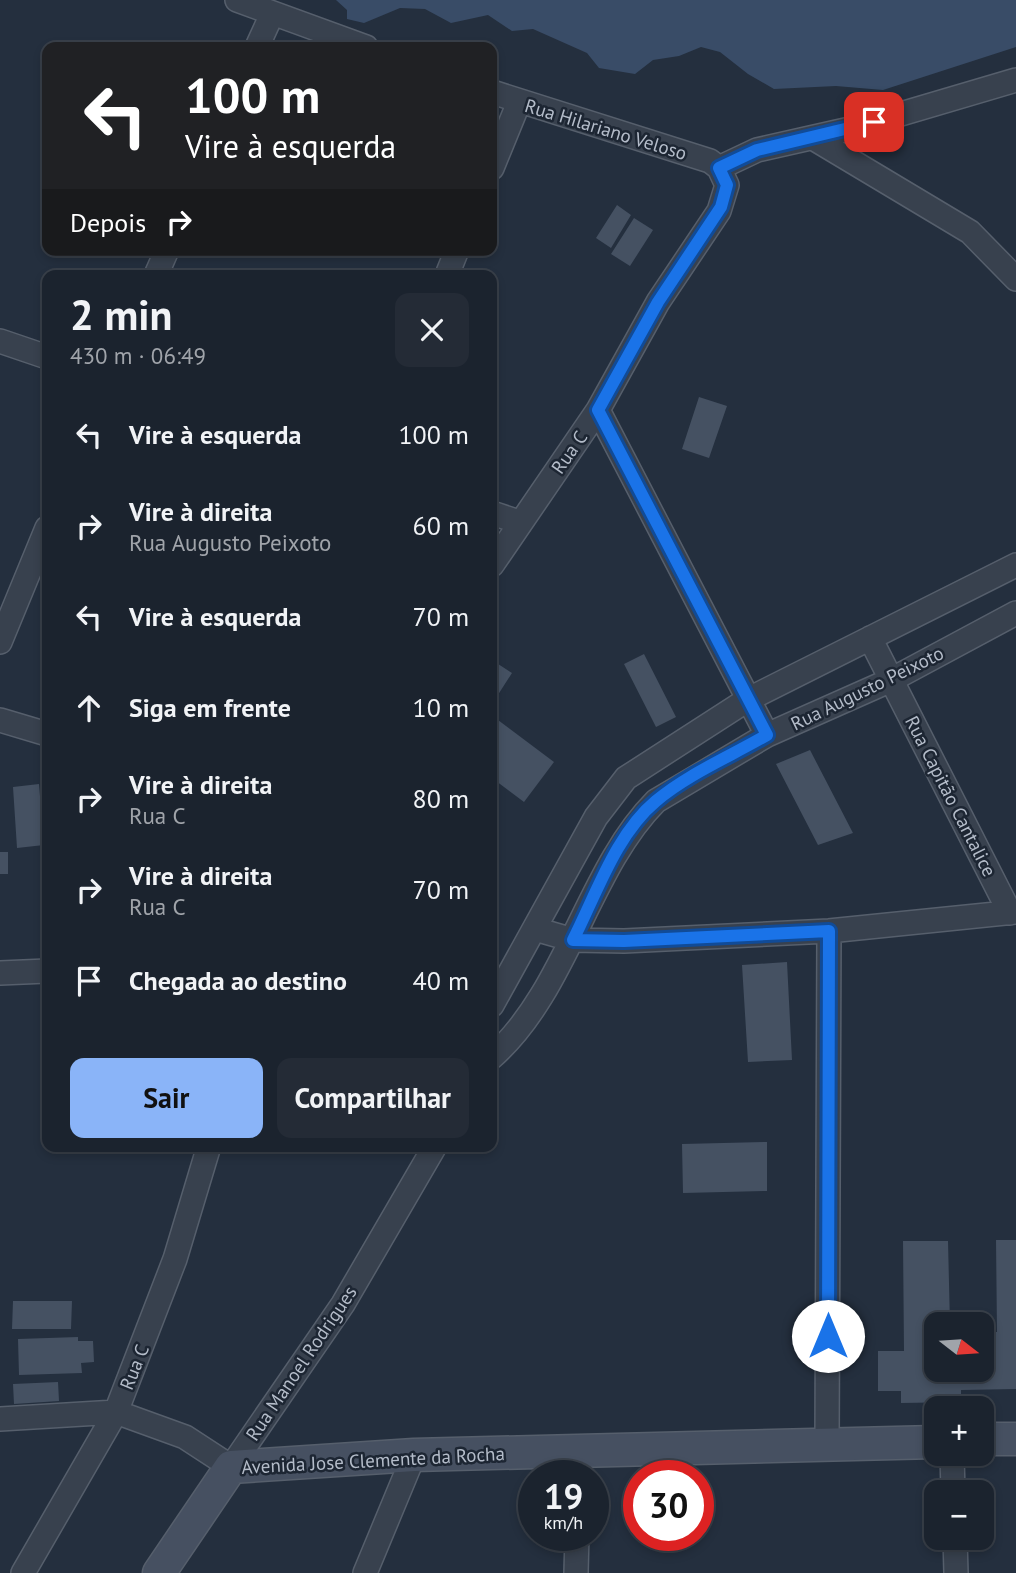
<!DOCTYPE html>
<html lang="pt">
<head>
<meta charset="utf-8">
<style>
	body { margin:0; font-family:"PT Sans",sans-serif; background:#242b36; color:#f1f3f6; height:100vh; display:flex; flex-direction:column; font-size:26px; white-space:nowrap }
	* { box-sizing:border-box; margin:0 }
	p { font-size:23px; color:#a0a4aa }
	.icon { flex:none; width:38px; height:38px; fill:none; stroke:currentColor; stroke-width:2; stroke-linecap:round; stroke-linejoin:round }
	.map { position:relative; flex:1; overflow:hidden }
	.details { position:absolute; left:42px; top:270px; width:455px; height:882px; display:flex; flex-direction:column; background:#1b232e; border-radius:14px; box-shadow:0 4px 10px #0003,0 0 0 2px #39404a }
	.details>* { flex:none }
	.top-card { position:absolute; left:42px; top:42px; width:455px; height:214px; border-radius:14px; box-shadow:0 4px 10px #0003,0 0 0 2px #39404a; background:#202124; color:#fff; overflow:hidden }
	.needle { width:46px; rotate:107deg }
	.buttons { position:absolute; left:924px; top:1312px; display:grid; gap:14px }
	.buttons a { display:grid; place-items:center; width:70px; height:70px; border-radius:14px; background:#1b232e; box-shadow:0 4px 10px #0003,0 0 0 2px #39404a; font-size:35px }
	.speed { position:absolute; left:518px; top:1460px; display:flex; gap:14px; font-size:35px; font-weight:700; text-align:center }
	.speed>* { display:grid; place-content:center; width:91px; height:91px; border-radius:50%; background:#1b232e; box-shadow:0 4px 10px #0003,0 0 0 2px #39404a; line-height:1 }
	.speed small { font-size:18px; font-weight:400 }
	.speed .limit { border:10px solid #d22; background:#fff; color:#111 }
	.pin { position:absolute; display:grid; place-items:center; width:60px; height:60px; color:#fff; margin:-30px; border-radius:14px; box-shadow:0 4px 10px #0006 }
	.me { position:absolute; width:77px; margin:-38px; rotate:0deg; stroke-linejoin:round; filter:drop-shadow(0 0 5px #0008) }
	.turn { display:flex; align-items:center; gap:24px; height:147px; padding:0 28px; font-size:32px }
	.turn .icon { width:91px; height:91px; stroke-width:2.5 }
	.turn b { display:block; font-size:49px; line-height:60px }
	.then { display:flex; align-items:center; height:66px; padding:0 28px; background:#0003; gap:14px; font-size:26px }
	.round { display:grid; place-items:center; flex:none; width:74px; height:74px; border-radius:14px; background:#242b36 }
	.summary { display:flex; align-items:center; justify-content:space-between; height:119px; padding:0 28px }
	h1 { font-size:42px; font-weight:800; line-height:52px }
	.action { display:flex; gap:14px; margin-top:auto; padding:14px 28px }
	.action a { flex:1; height:80px; border-radius:14px; background:#8ab4f8; color:#111; font-size:28px; font-weight:800; line-height:80px; text-align:center }
	.action a+a { background:#242b36; color:#f1f3f6 }
	ul { padding:0; list-style:none }
	li { display:flex; align-items:center; gap:21px; height:91px; padding:0 28px }
	li div { flex:1 }
	li b { display:block; font-size:26px }
	li em { font-style:normal }
	.map>svg:first-child { display:block }
	.water { fill:#394c67 }
	.building { fill:#455162 }
	.lines { fill:none; stroke-linecap:round; stroke-linejoin:round }
	.street-casing { stroke:#565f6c; stroke-width:26 }
	.secondary-casing { stroke:#565f6c; stroke-width:35 }
	.street { stroke:#38414e; stroke-width:23 }
	.secondary { stroke:#465061; stroke-width:32 }
	.route-casing { stroke:#114b97; stroke-width:18 }
	.route { stroke:#1a73e8; stroke-width:12 }
	.labels { text-anchor:middle; stroke-width:5; stroke-linejoin:round; paint-order:stroke }
	.street-label { font-size:19px; fill:#b4bcc9; stroke:#1d2633 }
</style>
</head>
<body>
<div class="map">
<svg width="1016" height="1573" viewBox="0 0 1016 1573">
	<rect width="100%" height="100%" fill="#242f3e"/>
	<!-- water -->
	<path class="water" d="M336,0H1016V47L883,90L836,86L774,89L748,74L720,52L701,47L679,56L653,60L635,74L599,68L587,53L533,29L512,31L488,15L451,23L425,9L400,8L364,23L347,19V10Z"/>
	<!-- building -->
	<path class="building" d="M617,205L631,215L611,248L596,238Z
		M634,218L653,230L630,266L611,254Z
		M699,397L727,406L709,458L682,449Z
		M644,654L676,717L656,727L624,664Z
		M492,660L512,673L494,701L492,699Z
		M494,717L554,762L524,802L492,778Z
		M810,750L853,833L818,845L776,764Z
		M39,784L44,845L17,848L13,787Z
		M0,852H8V874H0Z
		M787,962L792,1060L748,1062L742,965Z
		M767,1142V1191L683,1193L682,1144Z
		M996,1240H1016V1389L961,1390V1402L901,1403V1391H878V1351H904L903,1241H948L950,1325H936V1370H982V1332H997Z
		M13,1301H72L71,1329H12Z
		M78,1337V1341H93L94,1362L81,1363L82,1373L19,1375L18,1339Z
		M58,1382L59,1401L14,1404L13,1384Z"/>
	<g class="lines">
		<!-- street casing -->
		<g class="street-casing">
			<path id="street" d="M237,0L366,47
				M257,47L272,14
				M492,92L710,161L719,168L727,185L719,211L658,302L598,410L492,565
				M813,138L970,232L1016,279
				M492,168L519,102
				M719,168L757,150L850,129L1016,80
				M156,275L167,250
				M447,275L457,250
				M0,341L47,357
				M598,410L767,735
				M492,513L519,522
				M870,638L1010,913
				M0,642L47,528
				M0,720L47,734
				M535,929L573,940L624,941L829,931L1016,912
				M0,973L47,971
				M492,1005L596,817L626,778L747,700L1016,565
				M492,1057C567,991 588,869 656,801L767,735L891,680L1016,613
				M0,1419L116,1412L185,1437L231,1467L343,1304L435,1146
				M827,1443L829,931
				M952,1454L953,1493
				M579,1475L580,1452
				M955,1538L956,1573
				M23,1573L116,1412L175,1259L209,1146
				M365,1573L414,1455
				M576,1573L577,1535"/>
		</g>
		<!-- secondary casing -->
		<g class="secondary-casing">
			<path id="secondary" d="M982,1439H1016
				M159,1573L231,1467L414,1455L936,1442"/>
		</g>
		<!-- street -->
		<use href="#street" class="street"/>
		<!-- secondary -->
		<use href="#secondary" class="secondary"/>
	</g>
	<g class="lines">
		<!-- route casing -->
		<g class="route-casing">
			<path id="route" d="M828,1336L829,931L624,941L573,940C596,895 616,834 656,801C688,774 731,756 767,735L598,410L658,302L721,207L727,185L719,168L757,150L874,122"/>
		</g>
		<!-- route -->
		<use href="#route" class="route"/>
	</g>
	<g class="labels">
		<!-- street labels -->
		<g class="street-label">
			<text transform="translate(606 129) rotate(17)" y="7">Rua Hilariano Veloso</text>
			<text transform="translate(569 452) rotate(-55)" y="7">Rua C</text>
			<text transform="translate(867 688) rotate(-26)" y="7">Rua Augusto Peixoto</text>
			<text transform="translate(951 796) rotate(63)" y="7">Rua Capitão Cantalice</text>
			<text transform="translate(301 1363) rotate(-56)" y="7">Rua Manoel Rodrigues</text>
			<text transform="translate(134 1367) rotate(-68)" y="7">Rua C</text>
			<text transform="translate(373 1460) rotate(-3)" y="7">Avenida Jose Clemente da Rocha</text>
		</g>
	</g>
</svg>
<div class="buttons">
<a><svg class="needle" viewBox="-14 -14 28 28"><path d="M0-13l5 13h-10z" fill="#e53935"/><path d="M0 13l5-13h-10z" fill="#a0a4aa"/></svg></a>
<a>+</a>
<a>−</a>
</div>
<div class="speed"><div>19<small>km/h</small></div><div class="limit">30</div></div>
<div class="pin" style="left:874px;top:122px;background:#d93025"><svg class="icon" aria-label="arrive" viewBox="0 0 24 24"><path d="M6 21V4h12l-3 4 3 4H6"/></svg></div>
<svg class="me" style="left:828px;top:1336px" viewBox="-20 -20 40 40"><circle r="19" fill="#fff"/><path d="M0-13L10 11 0 6-10 11z" fill="#1a73e8"/></svg>
<div class="top-card">
<div class="turn"><svg class="icon" aria-label="left" viewBox="0 0 24 24"><path d="M17 20v-9H6M10 6l-5 5 5 5"/></svg><div><b>100 m</b>Vire à esquerda</div></div>
<div class="then">Depois<svg class="icon" aria-label="right" viewBox="0 0 24 24"><path d="M7 20v-9h11M14 6l5 5-5 5"/></svg></div>
</div>
<section class="details">
<div class="summary"><div><h1>2 min</h1><p>430 m · 06:49</p></div><a class="round"><svg class="icon" aria-label="close" viewBox="0 0 24 24"><path d="M6 6l12 12M18 6L6 18"/></svg></a></div>
<ul>
<li><svg class="icon" aria-label="left" viewBox="0 0 24 24"><path d="M17 20v-9H6M10 6l-5 5 5 5"/></svg><div><b>Vire à esquerda</b></div><em>100 m</em></li>
<li><svg class="icon" aria-label="right" viewBox="0 0 24 24"><path d="M7 20v-9h11M14 6l5 5-5 5"/></svg><div><b>Vire à direita</b><p>Rua Augusto Peixoto</p></div><em>60 m</em></li>
<li><svg class="icon" aria-label="left" viewBox="0 0 24 24"><path d="M17 20v-9H6M10 6l-5 5 5 5"/></svg><div><b>Vire à esquerda</b></div><em>70 m</em></li>
<li><svg class="icon" aria-label="ahead" viewBox="0 0 24 24"><path d="M12 20V5M6 11l6-6 6 6"/></svg><div><b>Siga em frente</b></div><em>10 m</em></li>
<li><svg class="icon" aria-label="right" viewBox="0 0 24 24"><path d="M7 20v-9h11M14 6l5 5-5 5"/></svg><div><b>Vire à direita</b><p>Rua C</p></div><em>80 m</em></li>
<li><svg class="icon" aria-label="right" viewBox="0 0 24 24"><path d="M7 20v-9h11M14 6l5 5-5 5"/></svg><div><b>Vire à direita</b><p>Rua C</p></div><em>70 m</em></li>
<li><svg class="icon" aria-label="arrive" viewBox="0 0 24 24"><path d="M6 21V4h12l-3 4 3 4H6"/></svg><div><b>Chegada ao destino</b></div><em>40 m</em></li>
</ul>
<div class="action"><a>Sair</a><a>Compartilhar</a></div>
</section>
</div>
</body>
</html>
